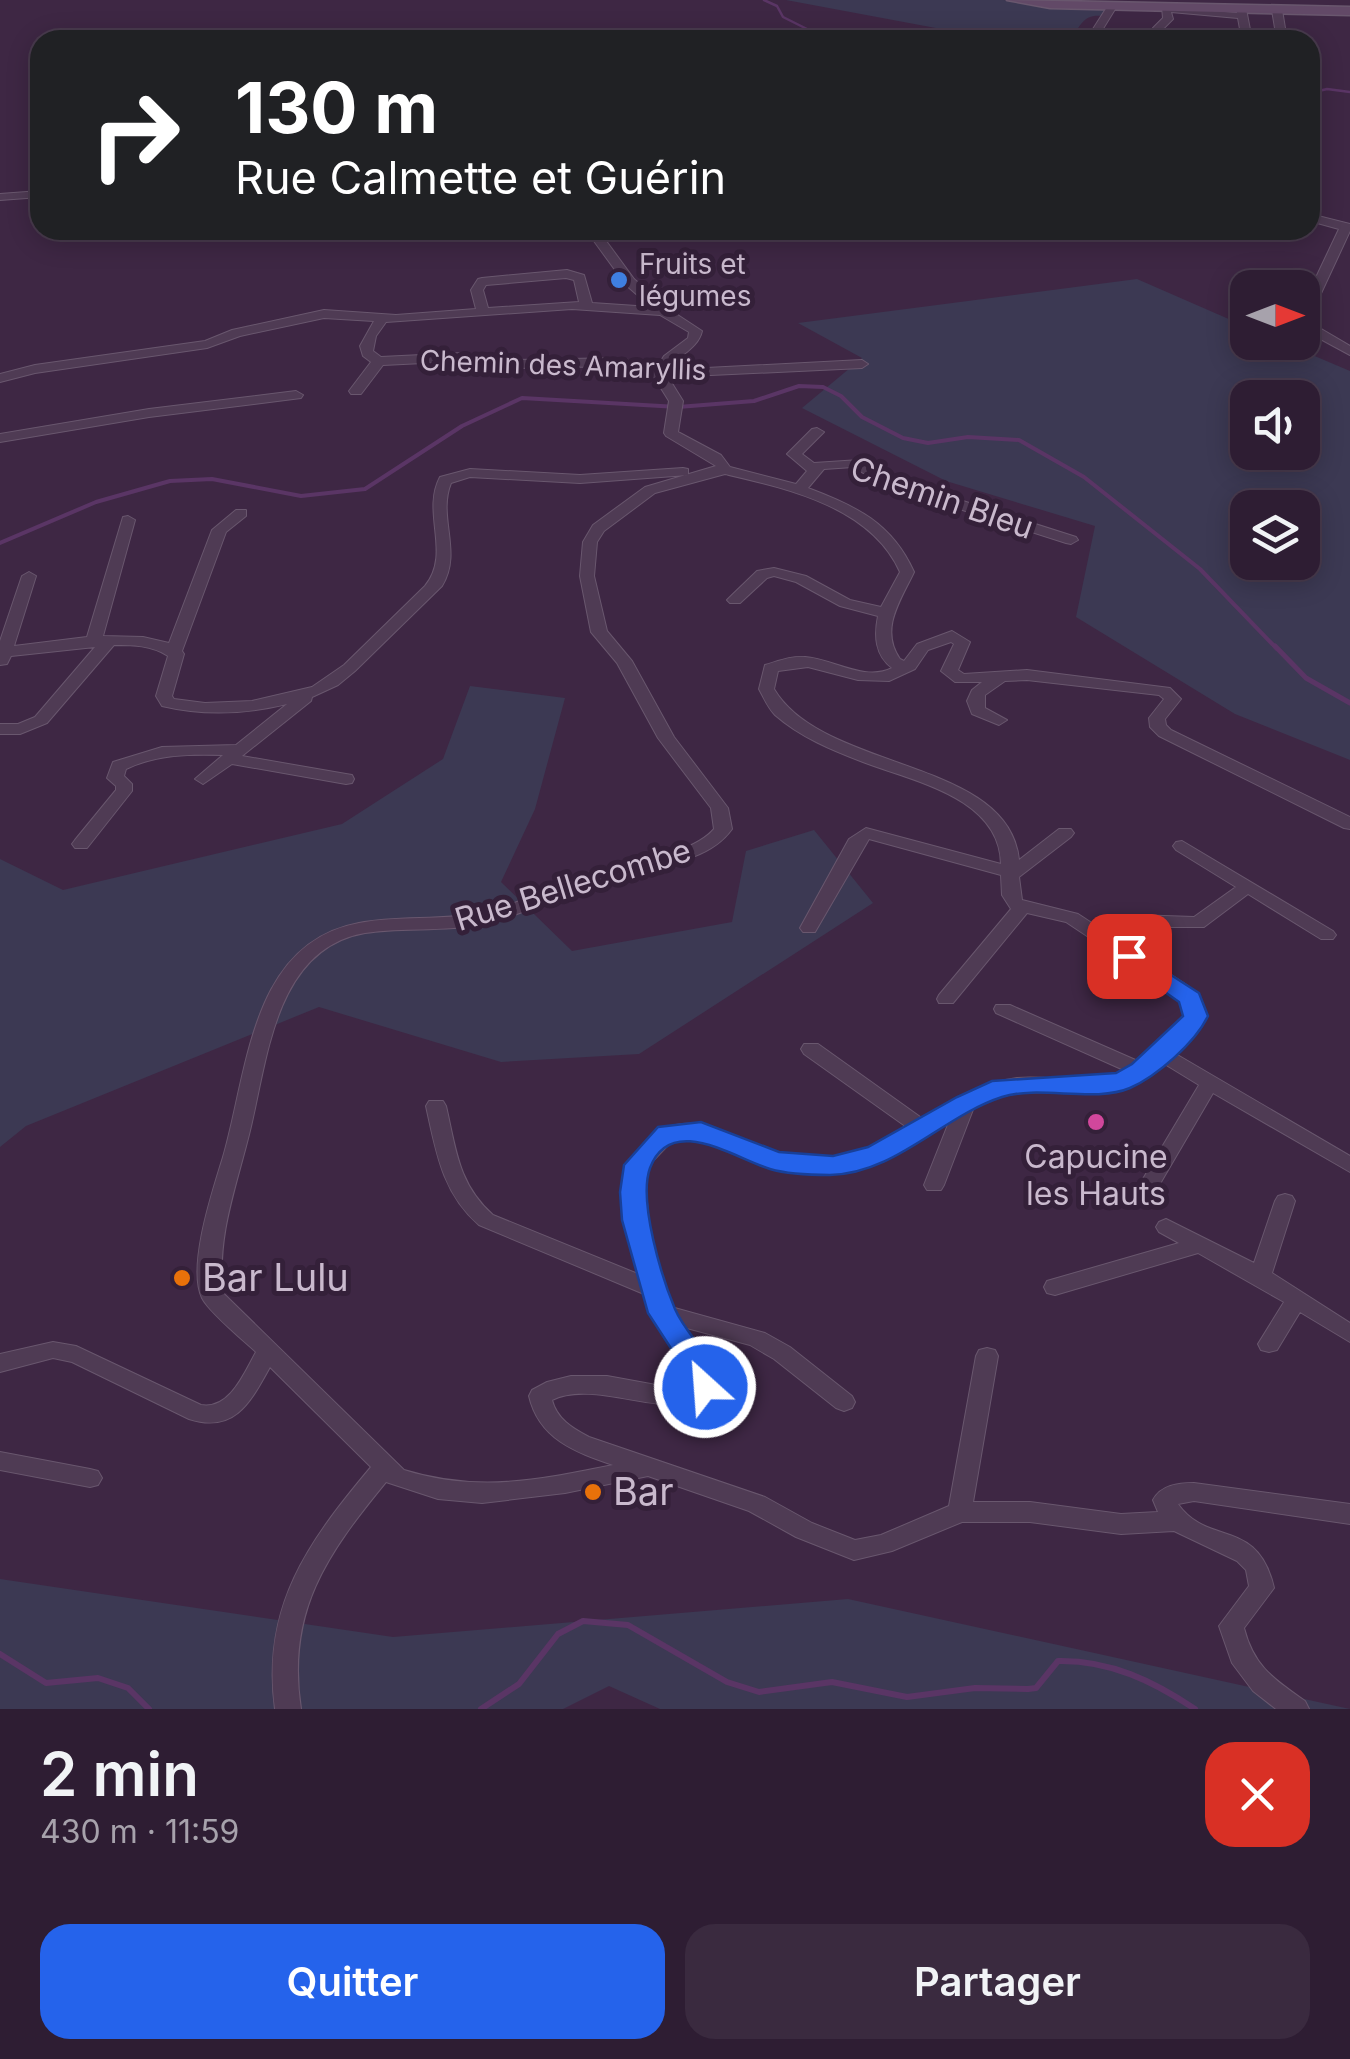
<!DOCTYPE html>
<html lang="fr">
<head>
<meta charset="utf-8">
<style>
	body { margin:0; font-family:Inter,sans-serif; background:#3a2a3f; color:#f1f3f6; height:100vh; display:flex; flex-direction:column; font-size:38px; white-space:nowrap }
	* { box-sizing:border-box; margin:0 }
	p { font-size:32px; color:#a7a2ac }
	.icon { flex:none; width:55px; height:55px; fill:none; stroke:currentColor; stroke-width:2; stroke-linecap:round; stroke-linejoin:round }
	.map { position:relative; height:1709px; overflow:hidden }
	.details { display:flex; flex-direction:column; background:#2e1d33; flex:1 }
	.details>* { flex:none }
	.hud { position:absolute; left:30px; top:30px; width:1290px; height:210px; border-radius:30px; box-shadow:0 5px 25px #0003,0 0 0 2px #493b4e; background:#202124; color:#fff; overflow:hidden }
	.needle { width:65px; rotate:90deg }
	.controls { position:absolute; left:1230px; top:270px; display:grid; gap:20px }
	.controls a { display:grid; place-items:center; width:90px; height:90px; border-radius:20px; background:#2e1d33; box-shadow:0 5px 25px #0003,0 0 0 2px #493b4e; font-size:50px }
	.pin { position:absolute; display:grid; place-items:center; width:85px; height:85px; color:#fff; margin:-42px; border-radius:20px; box-shadow:0 5px 15px #0006 }
	.me { position:absolute; width:110px; margin:-55px; rotate:334deg; stroke-linejoin:round; filter:drop-shadow(0 0 8px #0008) }
	.turn { display:flex; align-items:center; gap:35px; height:210px; padding:0 40px; font-size:45px }
	.turn .icon { width:130px; height:130px; stroke-width:2.5 }
	.turn b { display:block; font-size:70px; line-height:85px }
	.round { display:grid; place-items:center; flex:none; width:105px; height:105px; border-radius:30px; background:#3a2a3f }
	.headline { display:flex; align-items:center; justify-content:space-between; height:170px; padding:0 40px }
	h1 { font-size:60px; font-weight:600; line-height:75px }
	.button { display:flex; gap:20px; margin-top:auto; padding:20px 40px }
	.button a { flex:1; height:115px; border-radius:30px; background:#2563eb; color:#fff; font-size:40px; font-weight:600; line-height:115px; text-align:center }
	.button a+a { background:#3a2a3f; color:#f1f3f6 }
	.map>svg:first-child { display:block }
	.green { fill:#3c3953; fill-rule:evenodd }
	.lines { fill:none; stroke-linecap:round; stroke-linejoin:round }
	.stream-far3 { stroke:#5a3565; stroke-width:2.5 }
	.stream-far2 { stroke:#5a3565; stroke-width:4 }
	.stream-far1 { stroke:#5a3565; stroke-width:5 }
	.stream { stroke:#5a3565; stroke-width:6 }
	.street-casing { stroke:#69576e; stroke-width:2 }
	.secondary-casing { stroke:#69576e; stroke-width:3 }
	.street { fill:#4f3b54; fill-rule:evenodd }
	.secondary { fill:#624967; fill-rule:evenodd }
	.route { fill:#2563eb; stroke:#184099; stroke-width:2.5 }
	.shop-dot { fill:#3f7fe0; stroke:#342039; stroke-width:4 }
	.hotel-dot { fill:#d1479c; stroke:#342039; stroke-width:4 }
	.food-dot { fill:#e8710a; stroke:#342039; stroke-width:4 }
	.labels { text-anchor:middle; stroke-width:10; stroke-linejoin:round; paint-order:stroke }
	.far-poi-label { font-size:28px; fill:#c9b9cd; stroke:#342039; text-anchor:start }
	.far-street-label { font-size:28px; fill:#c9b9cd; stroke:#342039 }
	.street-label { font-size:32px; fill:#c9b9cd; stroke:#342039 }
	.poi-label { font-size:32px; fill:#c9b9cd; stroke:#342039 }
	.near-poi-label { font-size:38px; fill:#c9b9cd; stroke:#342039; text-anchor:start }
</style>
</head>
<body>
<div class="map">
<svg width="1350" height="1709" viewBox="0 0 1350 1709">
	<rect width="100%" height="100%" fill="#3e2744"/>
	<!-- green -->
	<path class="green" d="M786,0H1003L1106,7L1102,16C1084,14 1080,25 1071,40H1000Z
		M1137,279L1247,327L1248,342L1284,343L1350,371V760L1235,714L1076,617L1095,526L946,481L802,408L862,358L798,323ZM1248,398H1302V452H1248ZM1248,508H1302V562H1248Z
		M470,686L565,698L535,809L501,882L572,951L732,922L746,851L814,830L873,903L639,1054L501,1062L319,1007L26,1126L0,1147V859L63,890L342,824L443,759Z
		M0,1579L393,1637L848,1599L1350,1709H660L609,1686L563,1709H0Z"/>
	<g class="lines">
		<!-- stream-far3 -->
		<path class="stream-far3" d="M764,0L777,6L783,17L829,40
			M1310,93L1327,89L1350,92"/>
		<!-- stream-far2 -->
		<path class="stream-far2" d="M0,543L96,502L170,481L212,479L301,496L365,489L462,426L522,398L678,407L754,401L799,386L823,387L841,396L862,417L903,438L928,443L968,437L1019,440L1084,477L1200,569L1277,649"/>
		<!-- stream-far1 -->
		<path class="stream-far1" d="M1275,646L1306,678L1350,703"/>
		<!-- stream -->
		<path class="stream" d="M0,1654L46,1683L98,1678L128,1688L149,1709
			M481,1709L519,1684L558,1634L583,1621L628,1625L727,1682L759,1692L832,1682L907,1697L975,1688L1028,1689L1036,1688L1058,1661C1110,1660 1153,1681 1195,1709"/>
		<!-- street casing -->
		<g class="street-casing">
			<path id="street" d="M1112,3L1117,6L1096,40H1086L1109,4Z
				M1241,6L1246,9L1252,40H1242L1238,18L1171,12L1173,19L1161,31L1158,40H1148L1153,28L1163,18L1162,7L1237,13L1236,9Z
				M1277,7L1282,10L1287,40H1277L1272,10Z
				M40,191V197L0,200V194Z
				M1310,214L1350,224V231L1310,317L1311,323L1350,346V355L1302,329V307L1339,229L1310,221Z
				M586,230H598L634,279L667,308L702,331C698,349 678,355 668,370L862,360L868,364L862,368L668,377L683,401L678,432L721,455L730,467L796,484L807,471L787,454L812,429L817,428L824,432L802,454L814,463L860,460L894,479L1076,537L1078,540L1071,544L1066,543L884,485L853,467L824,469L808,488C856,506 892,523 914,572C901,600 879,629 900,659L904,661L917,644L952,631L970,642L958,670L964,674L1027,670L1170,688L1181,699L1165,719L1166,725L1171,730L1350,817V829L1344,828L1159,736L1150,727L1149,718L1164,699L1159,695L1027,680L1005,681L985,695V708L1007,720L999,725L972,714L967,701L972,690L982,682H955L941,671L954,644L951,642L928,650L915,669L889,681L858,680L808,667L778,671L774,689C823,772 1009,758 1019,860L1059,829H1071L1074,833L1071,837L1019,877L1022,900L1078,914L1104,931L1134,915L1194,917L1236,887L1176,850L1173,846L1176,842L1182,841L1333,931L1336,935L1333,939H1321L1248,894L1204,927H1137L1117,939L1188,986L1199,999L1205,1017L1198,1029L1174,1053L1350,1156V1172L1213,1093L1154,1194H1140L1137,1189L1199,1085L1163,1063C1097,1121 1044,1070 974,1107L944,1185L941,1190H927L924,1185L949,1122L880,1161L850,1170L827,1173L781,1169L694,1137L671,1142L649,1165L645,1182L651,1243L671,1307L765,1333L790,1347L852,1396L855,1402L852,1408L844,1411L836,1408L774,1359L750,1345L683,1327C697,1346 711,1364 716,1387C689,1432 599,1376 552,1400C557,1419 572,1428 589,1437L765,1497L812,1523L855,1540L881,1535L949,1506L976,1356L979,1350L987,1348L995,1350L998,1356L973,1502H1030L1121,1514L1158,1512L1153,1500C1161,1485 1178,1483 1194,1483L1350,1504V1524L1194,1501L1178,1504C1208,1547 1258,1517 1274,1588L1244,1628C1254,1667 1274,1679 1305,1701L1309,1709H1276L1253,1691L1232,1663L1219,1626L1249,1586L1246,1570L1237,1561L1174,1531L1121,1534L1030,1522H962L892,1551L854,1560L796,1537L749,1511L648,1476L565,1493L482,1503L438,1499L386,1482C327,1554 286,1611 301,1709H275C261,1607 308,1542 371,1467L270,1367C251,1401 235,1434 189,1419L72,1362L53,1358L0,1372V1354L53,1342L76,1346L201,1405C230,1410 244,1373 256,1352C243,1340 209,1312 202,1298C187,1266 213,1190 223,1157C248,1072 250,943 359,923C399,915 440,921 480,913C522,905 560,880 601,869C634,860 692,855 714,829L711,808L658,738L617,663L591,632L580,576L583,542L593,525L645,487L716,466L666,436L664,433L669,401L654,377L621,366L515,368L463,361L383,365L361,394H351L349,391L371,362L363,356L360,346L374,321L324,318L240,336L207,348L35,373L0,382V374L35,365L205,341L232,330L324,310L396,315L476,309L471,290L478,279L482,278L567,270L584,275L592,303L651,307L626,285ZM566,278L574,280L579,302L488,308L483,290L486,285ZM572,309L660,315L689,332L688,338L664,356L656,369L622,358L515,360L463,353L381,357L373,351L376,336L386,322ZM725,474C789,489 871,507 900,572L881,607L850,600L806,576L774,568L757,571L730,597L727,600L730,603H740L767,578L774,576L796,582L840,606L878,616C874,636 875,655 892,668C865,682 833,659 805,657C791,656 779,661 765,665L759,689C764,698 768,708 775,715C800,737 832,750 863,762C912,781 1000,797 1001,864L866,828L849,839L800,928L803,932H815L869,839L1001,875L1002,895L1011,909L939,995L937,999L939,1003H953L1027,913L1066,922L1174,994L1181,1001L1185,1017L1140,1062L1010,1005H996L994,1009L996,1013L1126,1071C1092,1089 1054,1074 1017,1078C983,1082 952,1101 923,1119L818,1044H804L801,1049L804,1054L908,1128C873,1148 841,1162 800,1158C767,1155 739,1133 706,1126C686,1121 665,1124 649,1138C610,1174 625,1229 638,1274L493,1215C458,1184 456,1149 446,1106L443,1101H429L426,1106C436,1151 442,1193 479,1225L644,1294C656,1326 684,1351 693,1384L678,1389L607,1376H571L547,1382L532,1390L529,1396C539,1439 575,1452 613,1465C539,1480 478,1493 404,1470L223,1293C216,1233 239,1180 252,1122C268,1052 278,948 365,933C403,927 441,932 479,925C531,914 577,885 629,872C665,864 709,861 732,829L728,808L674,737L632,661L607,631L594,576L597,542L604,531L655,493Z
				M296,391L303,395L301,398L149,417L0,442V434L149,409Z
				M683,468L688,469V475L580,483L470,477L451,483C437,517 463,552 442,586L355,671L338,685L312,697L311,701L242,756L346,774L352,775L354,779L352,783L346,784L232,764L203,784L195,779L223,755C190,754 157,754 126,769L124,776L132,784V791L87,848H75L72,844L75,840L116,790V786L107,778L113,762L162,747L236,745L287,704C246,714 204,716 162,706L156,696L168,656C151,645 133,645 114,645L47,723L20,734H0V724H18L35,717L95,647L11,656L7,664L0,665V641L22,576L29,572L36,576L14,646L87,637L123,517L128,516L135,520L103,636L143,637L169,643L212,530L236,510H246V516L226,532L182,651L184,654L172,696L174,699L205,703L252,701L312,687L344,665L425,586C452,553 421,513 440,477L470,469L580,475Z
				M1285,1194L1292,1196L1295,1201L1272,1273L1350,1323V1342L1300,1312L1277,1350L1269,1352L1261,1350L1258,1344L1284,1302L1198,1253L1055,1295L1047,1293L1044,1287L1047,1281L1179,1243L1159,1232L1156,1227L1159,1222L1166,1219L1254,1263L1275,1201L1278,1196Z
				M0,1452L90,1469L98,1471L102,1478L98,1485L90,1487L0,1470Z"/>
		</g>
		<!-- secondary casing -->
		<g class="secondary-casing">
			<path id="secondary" d="M1007,0L1350,7V15L1050,8Z"/>
		</g>
		<!-- street -->
		<use href="#street" class="street"/>
		<!-- secondary -->
		<use href="#secondary" class="secondary"/>
	</g>
	<!-- route -->
	<path class="route" d="M1129,948L1199,993L1208,1016C1195,1043 1157,1076 1130,1088C1095,1103 1039,1085 1002,1097C943,1116 895,1174 830,1175C812,1175 787,1174 770,1169C734,1158 671,1113 650,1168C638,1201 662,1278 675,1309C687,1337 715,1356 719,1387L715,1395L705,1399L694,1395L689,1376L648,1313L622,1220L620,1192L624,1165L658,1127L701,1122L779,1152L833,1156L868,1147L957,1097L992,1081L1116,1073L1132,1064L1183,1016L1179,1002L1121,961L1117,956L1121,950Z"/>
	<!-- markers -->
	<circle class="shop-dot" cx="619" cy="280" r="10"/>
	<circle class="hotel-dot" cx="1096" cy="1122" r="10"/>
	<g class="food-dot">
		<circle cx="182" cy="1278" r="10"/>
		<circle cx="593" cy="1492" r="10"/>
	</g>
	<g class="labels">
		<!-- far-poi labels -->
		<g class="far-poi-label">
			<text x="639" y="274">Fruits et<tspan x="639" dy="32">légumes</tspan></text>
		</g>
		<!-- far-street labels -->
		<g class="far-street-label">
			<text transform="translate(563 365) rotate(2)" y="10">Chemin des Amaryllis</text>
		</g>
		<!-- street labels -->
		<g class="street-label">
			<text transform="translate(942 498) rotate(19)" y="11">Chemin Bleu</text>
			<text transform="translate(573 885) rotate(-17)" y="11">Rue Bellecombe</text>
		</g>
		<!-- poi labels -->
		<g class="poi-label">
			<text x="1096" y="1168">Capucine<tspan x="1096" dy="37">les Hauts</tspan></text>
		</g>
		<!-- near-poi labels -->
		<g class="near-poi-label">
			<text x="202" y="1291">Bar Lulu</text>
			<text x="613" y="1505">Bar</text>
		</g>
	</g>
</svg>
<div class="controls">
<a><svg class="needle" viewBox="-14 -14 28 28"><path d="M0-13l5 13h-10z" fill="#e53935"/><path d="M0 13l5-13h-10z" fill="#a7a2ac"/></svg></a>
<a><svg class="icon" aria-label="sound" viewBox="0 0 24 24"><path d="M4 9h4l5-4v14l-5-4H4zM17 9q2 3 0 6"/></svg></a>
<a><svg class="icon" aria-label="layers" viewBox="0 0 24 24"><path d="M12 4l9 5-9 5-9-5zM3 14l9 5 9-5"/></svg></a>
</div>
<div class="pin" style="left:1129px;top:956px;background:#d93025"><svg class="icon" aria-label="arrive" viewBox="0 0 24 24"><path d="M6 21V4h12l-3 4 3 4H6"/></svg></div>
<svg class="me" style="left:705px;top:1387px" viewBox="-20 -20 40 40"><circle r="17" fill="#2563eb" stroke="#fff" stroke-width="3"/><path d="M0-11L8 9 0 5-8 9z" fill="#fff"/></svg>
<div class="hud">
<div class="turn"><svg class="icon" aria-label="right" viewBox="0 0 24 24"><path d="M7 20v-9h11M14 6l5 5-5 5"/></svg><div><b>130 m</b>Rue Calmette et Guérin</div></div>
</div>
</div>
<section class="details">
<div class="headline"><div><h1>2 min</h1><p>430 m · 11:59</p></div><a class="round" style="background:#d93025;color:#fff"><svg class="icon" aria-label="close" viewBox="0 0 24 24"><path d="M6 6l12 12M18 6L6 18"/></svg></a></div>
<div class="button"><a>Quitter</a><a>Partager</a></div>
</section>
</body>
</html>
